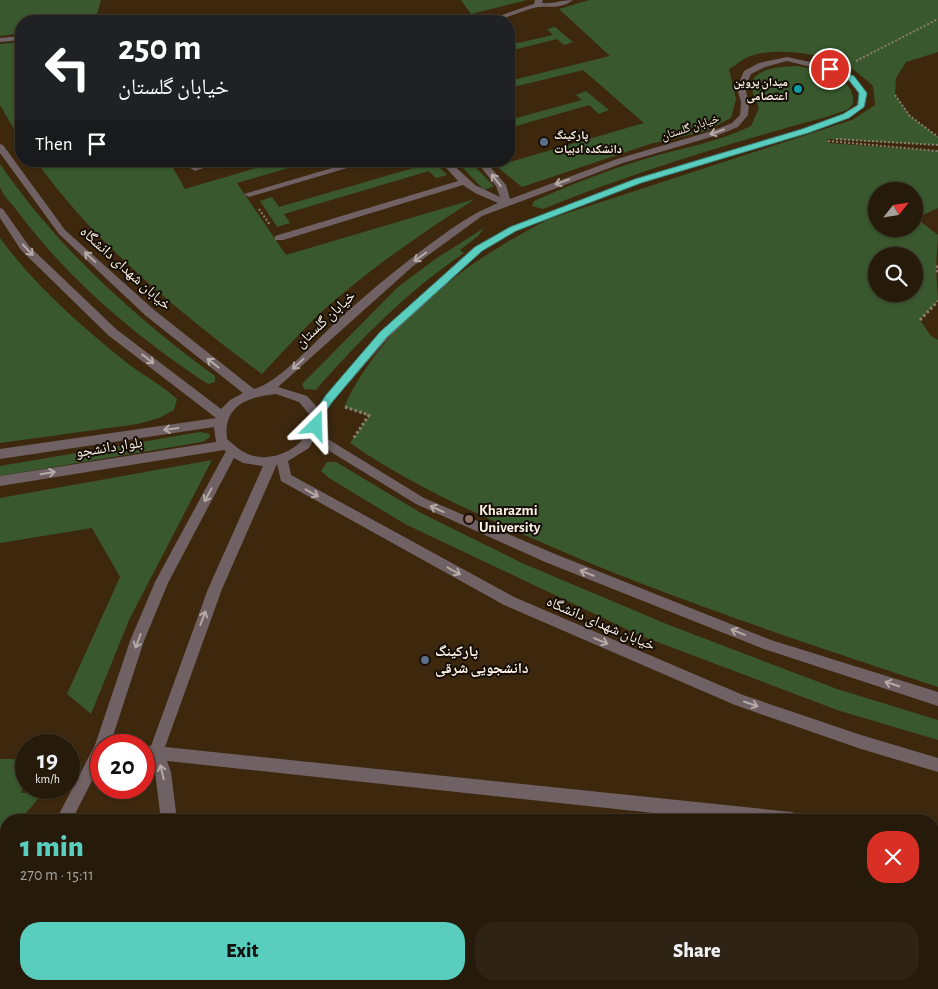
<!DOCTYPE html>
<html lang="en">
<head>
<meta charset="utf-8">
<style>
	body { margin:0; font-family:"Alegreya Sans","Noto Naskh Arabic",sans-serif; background:#2e2314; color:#f1f3f6; height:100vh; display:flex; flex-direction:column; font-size:19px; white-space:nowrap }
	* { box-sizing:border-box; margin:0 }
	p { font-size:16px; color:#a4a19d }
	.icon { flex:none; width:28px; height:28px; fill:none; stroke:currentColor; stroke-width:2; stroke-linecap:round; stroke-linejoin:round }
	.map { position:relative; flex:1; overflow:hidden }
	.drawer { position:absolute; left:0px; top:814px; width:939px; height:176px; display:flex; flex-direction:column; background:#261a0b; border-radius:20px 20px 0 0; box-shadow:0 1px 4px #0004,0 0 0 1px #42382c }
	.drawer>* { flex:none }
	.hud { position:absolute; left:15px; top:15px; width:500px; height:152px; border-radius:20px; box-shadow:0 1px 4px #0004,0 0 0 1px #42382c; background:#202124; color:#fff; overflow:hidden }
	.needle { width:32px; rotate:60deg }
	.controls { position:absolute; left:868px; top:182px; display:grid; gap:10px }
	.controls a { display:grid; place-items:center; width:55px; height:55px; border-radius:50%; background:#261a0b; box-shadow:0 1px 4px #0004,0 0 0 1px #42382c; font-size:25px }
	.speed { position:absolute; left:15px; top:734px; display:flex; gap:10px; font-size:25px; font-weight:700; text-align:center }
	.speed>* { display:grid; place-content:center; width:65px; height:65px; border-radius:50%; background:#261a0b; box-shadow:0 1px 4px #0004,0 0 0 1px #42382c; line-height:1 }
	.speed small { font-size:12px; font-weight:400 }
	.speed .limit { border:8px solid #d22; background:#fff; color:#111 }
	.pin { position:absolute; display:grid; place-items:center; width:42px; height:42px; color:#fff; margin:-21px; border:2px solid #fff; border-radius:50%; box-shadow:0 1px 5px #0007 }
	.me { position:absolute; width:55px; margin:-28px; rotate:22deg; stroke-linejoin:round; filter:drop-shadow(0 0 4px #0008) }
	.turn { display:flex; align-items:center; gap:18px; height:105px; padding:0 20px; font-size:22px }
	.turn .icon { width:65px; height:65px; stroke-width:2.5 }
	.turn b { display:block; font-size:35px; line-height:42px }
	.then { display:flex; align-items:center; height:48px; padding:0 20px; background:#0003; gap:10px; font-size:19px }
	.round { display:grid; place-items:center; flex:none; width:52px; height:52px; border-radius:20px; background:#2e2314 }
	.overview { display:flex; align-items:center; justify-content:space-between; height:85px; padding:0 20px }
	h1 { font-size:30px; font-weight:800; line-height:38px; color:#59cebf }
	.primary-button { display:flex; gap:10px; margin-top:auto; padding:10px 20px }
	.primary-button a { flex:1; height:58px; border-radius:20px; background:#59cebf; color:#111; font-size:20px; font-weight:800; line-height:58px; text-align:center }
	.primary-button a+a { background:#2e2314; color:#f1f3f6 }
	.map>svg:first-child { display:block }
	.built { fill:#3d280e; fill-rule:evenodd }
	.green { fill:#39582e; fill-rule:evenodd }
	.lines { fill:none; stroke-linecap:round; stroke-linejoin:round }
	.path-far1 { stroke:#8d7f6f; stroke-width:2; stroke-dasharray:2 2; stroke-linecap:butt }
	.path { stroke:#8d7f6f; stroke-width:3; stroke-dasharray:2.5 2.5; stroke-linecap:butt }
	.service { fill:#6f6164; fill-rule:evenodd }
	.oneway { stroke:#b6aaa6 }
	.route { fill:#59cebf; stroke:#3a867c }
	.culture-dot { fill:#0f9aa8; stroke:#150e06; stroke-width:2 }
	.service-dot { fill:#5c6f8a; stroke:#150e06; stroke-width:2 }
	.education-dot { fill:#8d6e63; stroke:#150e06; stroke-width:2 }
	.labels { text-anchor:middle; stroke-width:4; stroke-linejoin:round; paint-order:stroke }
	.far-poi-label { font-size:12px; font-weight:bold; fill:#fef3e7; stroke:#150e06; text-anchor:end }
	.far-street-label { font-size:12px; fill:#fef3e7; stroke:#150e06 }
	.street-label { font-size:15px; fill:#fef3e7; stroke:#150e06 }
	.poi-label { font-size:15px; font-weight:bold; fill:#fef3e7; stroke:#150e06; text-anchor:start }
</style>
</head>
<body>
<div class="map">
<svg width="938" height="989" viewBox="0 0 938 989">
	<rect width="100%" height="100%" fill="#33220f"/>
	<!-- built -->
	<path class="built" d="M0,0H938V939H932V820H6V926L0,925ZM21,21H509V161H21ZM876,191H914V229H876ZM876,256H914V294H876ZM26,745H69V788H26ZM101,745H144V788H101Z"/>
	<!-- green -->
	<path class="green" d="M0,0H101L95,21H21V33L0,36Z
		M461,0H527L471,14Z
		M589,0H938V52L906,62L896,78L895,95L910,116L938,137V145L827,139L829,143L938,151V208L916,218L938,235L936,268L938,301L920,320L931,336L938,340V687C800,641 661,596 527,536C466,509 406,482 350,443L369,416L344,407C384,321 467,261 549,219L852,120L875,105L873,86C864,78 856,70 845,65C821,53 770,46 746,58C740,61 735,66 729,69L736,99L731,118L706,131L650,144L522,187L496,166L644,123L583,70L509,88V81L610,56L559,9ZM876,191H914V229H876ZM876,256H914V294H876Z
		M555,27L573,42L564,45L557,39L509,51V45L553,35L547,29Z
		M21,42V141L0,105V44Z
		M797,66C819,70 856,75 853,104L847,110L826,117C730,143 635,172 543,209L532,206L534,201C570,185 607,170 645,159C680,148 717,143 751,126L759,108L750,85C757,67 780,67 797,66Z
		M586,91L609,110L599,114L589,105L509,128V120L582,100L576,95Z
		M36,161H169L185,189L280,161H312L237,183L286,255L475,199C419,235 363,273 314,319C296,337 279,356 262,374C179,312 97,246 36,161Z
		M421,161H433L447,175L436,178L429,171L284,214L290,223L277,227L260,201L272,197L279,207L424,165Z
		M0,164C57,247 134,317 215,376V382L208,384C137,338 68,279 18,212C13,205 2,195 0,187C0,180 0,171 0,164Z
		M472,164L494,186L484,190L462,167Z
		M484,228L478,236L460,250L464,253C408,291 360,339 316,390L304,389L302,384L398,287L434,260Z
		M0,238C35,286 84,329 131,366C146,377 163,386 177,399L174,410L159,418L138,424L0,443Z
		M200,432L210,434L209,438L202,442L0,476V466Z
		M212,460L129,620L91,714L67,694L120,577L92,528L0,543V498Z
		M327,462H336L421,513L522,563L669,625L837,689L938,720V740L837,710L639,635L405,524L329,478L321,471Z
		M0,759H26V779L21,793L45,791L20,820H6V836L0,843Z"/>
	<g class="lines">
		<!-- path-far1 -->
		<path class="path-far1" d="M856,61L938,19
			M895,95L910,116L938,137
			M836,139L938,145
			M828,141L938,151
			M259,209L270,225"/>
		<!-- path -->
		<path class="path" d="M938,266L936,268L938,272
			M920,320L938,301
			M345,407L369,415L353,439"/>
		<!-- service -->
		<path class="service" d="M535,0H543L542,3C553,4 562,0 573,0C561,9 551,6 538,7C520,10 503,22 484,21L534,4Z
			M21,36V40L0,42V38Z
			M787,57L833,67L854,76L867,93L865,106L849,118L808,133L641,183L516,231L482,251L388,338L333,401L321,419V429L318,433L424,498L555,554L771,640L938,692V706L764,649L545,562L416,504L313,441L309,448L288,461L291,475L514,597L743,695L861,735L938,758V772L861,749L735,705L504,605L281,481L277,464L222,589L165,747L792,812L798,815L800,820H719L167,761L171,772L177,820H161L155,772L151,760L144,759V745L151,746L208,589L263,466L243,463L234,458L168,583L144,641L110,745H101V763L72,820H56L95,745L130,641L155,582L226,451L224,450L0,486V476L216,442L214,427L0,459V449L216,418L108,335L21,250L0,218V208L3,209L29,246L116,329L221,409L230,400L243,393L145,315L59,234L0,153V144L3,145L65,230L153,309L254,389C277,384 320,337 339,319C369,292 400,266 433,242C455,226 473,213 498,203L475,193L463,185L283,240H275V236L458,181L440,161H449L475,185L500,197L496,186L476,161H485L506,185L510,199L617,159L715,130L732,123L740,115L741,102L737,88L744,71L759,63ZM787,61L827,71L848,80L859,93L857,105L843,114L802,129L635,179L510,227L474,247L380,332L317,407L307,396L278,387L412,267L482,216L623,163L721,134L738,127L748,115L749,102L745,88L751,74L765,67ZM276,394L299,402L309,414C309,418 310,425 309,429C300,452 266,464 246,453C239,450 233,444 227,439C223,406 247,397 276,394Z
			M208,161H222L195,171L190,168Z
			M356,161H371L252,196L249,197L244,194Z
			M932,827L938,828V844L932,843Z
			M6,919V943L0,946V921Z
			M180,984H198L199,989H181Z"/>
	</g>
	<!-- one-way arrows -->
	<defs><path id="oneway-shaft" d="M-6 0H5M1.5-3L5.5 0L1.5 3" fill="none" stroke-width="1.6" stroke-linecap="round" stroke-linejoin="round" transform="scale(1.25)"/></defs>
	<g class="oneway">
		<use href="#oneway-shaft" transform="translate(717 132) rotate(160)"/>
		<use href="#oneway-shaft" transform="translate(496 180) rotate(-128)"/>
		<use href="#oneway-shaft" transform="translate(562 182) rotate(160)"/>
		<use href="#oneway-shaft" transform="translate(28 250) rotate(47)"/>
		<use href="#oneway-shaft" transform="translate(90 257) rotate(-137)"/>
		<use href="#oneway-shaft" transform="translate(420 257) rotate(144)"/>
		<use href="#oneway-shaft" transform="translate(148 359) rotate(38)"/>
		<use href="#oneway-shaft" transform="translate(213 363) rotate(-141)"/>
		<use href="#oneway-shaft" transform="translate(298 364) rotate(137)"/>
		<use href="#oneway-shaft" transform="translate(171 429) rotate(172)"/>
		<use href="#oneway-shaft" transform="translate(48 473) rotate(-9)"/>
		<use href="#oneway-shaft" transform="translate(312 493) rotate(29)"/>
		<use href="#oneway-shaft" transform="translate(208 495) rotate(118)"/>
		<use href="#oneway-shaft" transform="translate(437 509) rotate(-156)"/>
		<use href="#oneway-shaft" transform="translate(454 571) rotate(29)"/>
		<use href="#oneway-shaft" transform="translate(587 573) rotate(-158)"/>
		<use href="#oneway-shaft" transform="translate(203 618) rotate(-69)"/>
		<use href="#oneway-shaft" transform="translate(738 632) rotate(-158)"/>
		<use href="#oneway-shaft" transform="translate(138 641) rotate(111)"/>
		<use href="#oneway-shaft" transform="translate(601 641) rotate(23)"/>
		<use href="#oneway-shaft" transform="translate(892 684) rotate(-162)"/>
		<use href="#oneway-shaft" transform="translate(751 704) rotate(19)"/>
		<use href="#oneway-shaft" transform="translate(162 772) rotate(-103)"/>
	</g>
	<!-- route -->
	<path class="route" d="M827,67L854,76L867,93L864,107L849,118L808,133L641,183L516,231L482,251L387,337L333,401L321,418L320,429H312L311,417L326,395L380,332L475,247L510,227L635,179L802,129L843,114L858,105L859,93L848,79L827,70Z"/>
	<!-- markers -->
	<circle class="culture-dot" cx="798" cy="89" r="5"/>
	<g class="service-dot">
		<circle cx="544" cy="142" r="5"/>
		<circle cx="425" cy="660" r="5"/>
	</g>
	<circle class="education-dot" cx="469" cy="519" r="5"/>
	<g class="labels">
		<!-- far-poi labels -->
		<g class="far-poi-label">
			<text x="788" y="86">میدان پروین<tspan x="788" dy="14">اعتصامی</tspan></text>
			<text x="554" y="139" text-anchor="start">پارکینگ<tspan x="554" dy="14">دانشکده ادبیات</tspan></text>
		</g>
		<!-- far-street labels -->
		<g class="far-street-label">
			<text transform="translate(690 127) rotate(-18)" y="4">خیابان گلستان</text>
		</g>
		<!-- street labels -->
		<g class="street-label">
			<text transform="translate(126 268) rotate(42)" y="5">خیابان شهدای دانشگاه</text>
			<text transform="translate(325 319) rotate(-43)" y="5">خیابان گلستان</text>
			<text transform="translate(109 447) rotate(-9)" y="5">بلوار دانشجو</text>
			<text transform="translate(601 623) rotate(23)" y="5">خیابان شهدای دانشگاه</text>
		</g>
		<!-- poi labels -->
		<g class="poi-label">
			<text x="479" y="515">Kharazmi<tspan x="479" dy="17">University</tspan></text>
			<text x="435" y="656">پارکینگ<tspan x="435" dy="17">دانشجویی شرقی</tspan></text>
		</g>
	</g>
</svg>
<div class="controls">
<a><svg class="needle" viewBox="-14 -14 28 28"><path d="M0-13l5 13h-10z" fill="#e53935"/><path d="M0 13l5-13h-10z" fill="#a4a19d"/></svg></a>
<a><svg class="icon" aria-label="search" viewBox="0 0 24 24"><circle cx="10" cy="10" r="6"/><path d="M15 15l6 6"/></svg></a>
</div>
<div class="speed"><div>19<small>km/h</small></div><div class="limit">20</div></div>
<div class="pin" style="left:830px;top:69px;background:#d93025"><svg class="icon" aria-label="arrive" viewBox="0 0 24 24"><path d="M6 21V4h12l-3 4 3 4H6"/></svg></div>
<svg class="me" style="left:316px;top:426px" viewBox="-20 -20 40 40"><path d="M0-17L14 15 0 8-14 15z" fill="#59cebf" stroke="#fff" stroke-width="4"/></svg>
<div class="hud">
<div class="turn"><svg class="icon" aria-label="left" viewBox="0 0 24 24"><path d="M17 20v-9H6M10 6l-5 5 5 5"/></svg><div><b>250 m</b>خیابان گلستان</div></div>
<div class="then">Then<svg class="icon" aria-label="arrive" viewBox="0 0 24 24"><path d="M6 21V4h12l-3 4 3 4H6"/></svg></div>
</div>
<section class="drawer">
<div class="overview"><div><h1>1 min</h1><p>270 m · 15:11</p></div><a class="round" style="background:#d93025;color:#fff"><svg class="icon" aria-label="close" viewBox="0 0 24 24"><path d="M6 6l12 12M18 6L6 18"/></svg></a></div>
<div class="primary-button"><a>Exit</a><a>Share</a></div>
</section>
</div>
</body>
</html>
